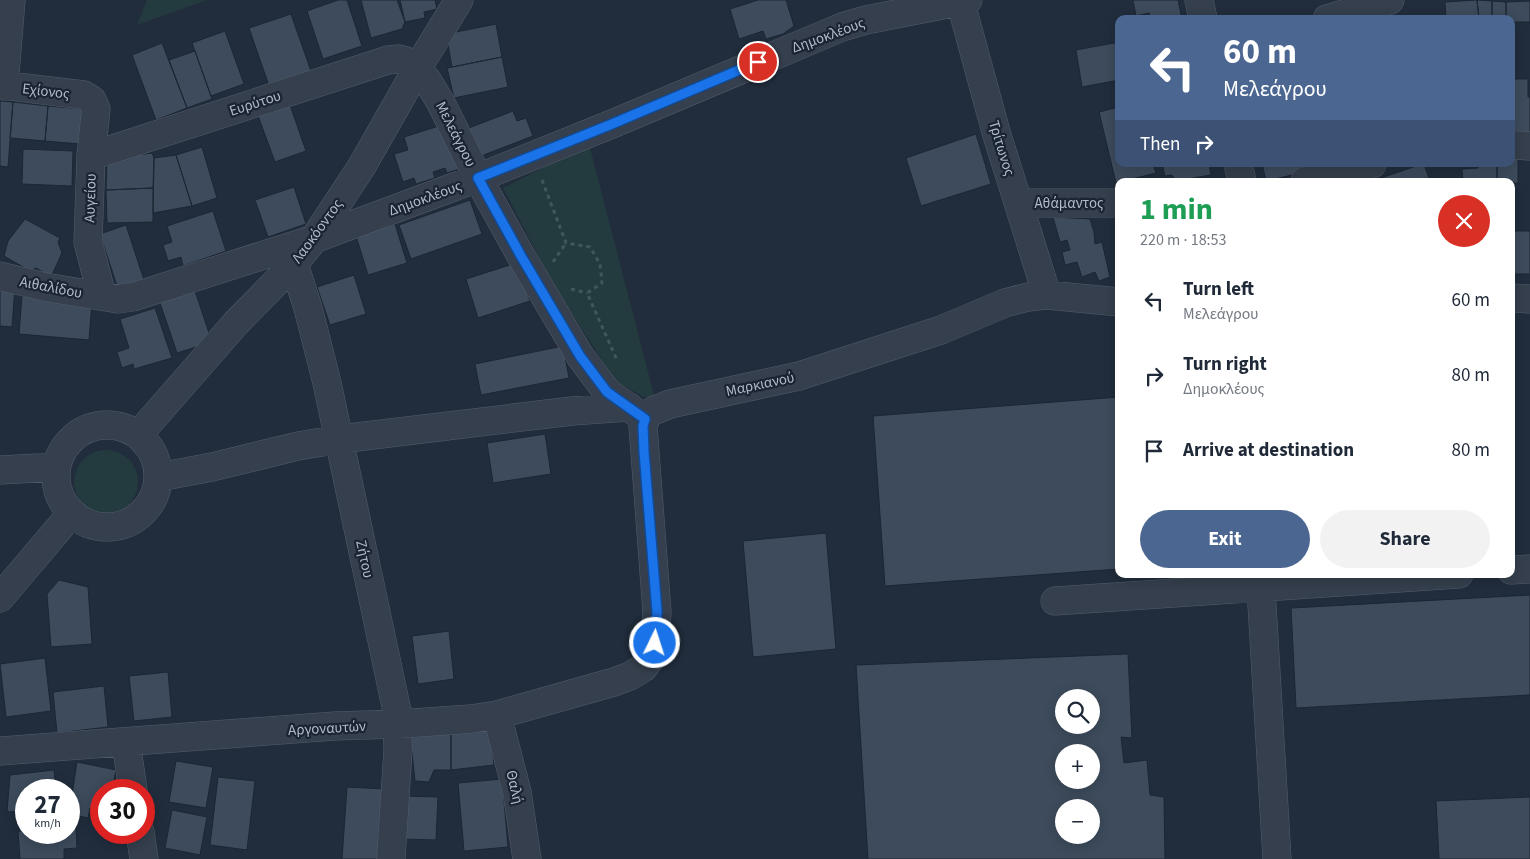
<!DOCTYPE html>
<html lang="en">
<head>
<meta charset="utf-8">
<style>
	body { margin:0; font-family:"Source Sans 3",sans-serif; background:#f2f2f3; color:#1f2937; height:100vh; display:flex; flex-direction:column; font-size:19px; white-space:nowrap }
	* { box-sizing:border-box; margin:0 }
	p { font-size:16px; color:#747a83 }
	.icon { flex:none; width:28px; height:28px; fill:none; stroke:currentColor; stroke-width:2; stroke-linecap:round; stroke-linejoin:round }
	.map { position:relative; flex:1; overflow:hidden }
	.drawer { position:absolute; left:1115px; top:178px; width:400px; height:400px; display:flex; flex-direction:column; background:#fff; border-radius:10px; box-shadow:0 2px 12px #0003 }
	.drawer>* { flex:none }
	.top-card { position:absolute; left:1115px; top:15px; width:400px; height:152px; border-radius:10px; box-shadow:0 2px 12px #0003; background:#4b6691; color:#fff; overflow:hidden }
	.controls { position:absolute; left:1055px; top:689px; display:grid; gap:10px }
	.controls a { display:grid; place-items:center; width:45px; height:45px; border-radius:50%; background:#fff; box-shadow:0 2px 12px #0003; font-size:25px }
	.speed { position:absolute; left:15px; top:779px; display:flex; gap:10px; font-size:25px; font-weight:700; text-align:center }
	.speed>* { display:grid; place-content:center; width:65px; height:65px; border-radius:50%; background:#fff; box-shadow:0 2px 12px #0003; line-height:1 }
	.speed small { font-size:12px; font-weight:400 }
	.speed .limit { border:8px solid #d22; background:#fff; color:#111 }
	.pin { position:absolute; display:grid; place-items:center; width:42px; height:42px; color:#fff; margin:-21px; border:2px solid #fff; border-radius:50%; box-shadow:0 1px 5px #0007 }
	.me { position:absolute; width:55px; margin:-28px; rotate:4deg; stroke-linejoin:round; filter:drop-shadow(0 0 4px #0008) }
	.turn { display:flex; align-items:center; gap:18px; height:105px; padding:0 25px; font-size:22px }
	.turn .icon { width:65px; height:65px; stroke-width:2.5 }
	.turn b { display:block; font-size:35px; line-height:42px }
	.then { display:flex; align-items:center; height:48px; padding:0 25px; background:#0003; gap:10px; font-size:19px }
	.round { display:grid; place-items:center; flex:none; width:52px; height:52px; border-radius:26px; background:#f2f2f3 }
	.headline { display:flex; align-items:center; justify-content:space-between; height:85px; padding:0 25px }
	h1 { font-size:30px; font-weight:700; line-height:38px; color:#1e9e55 }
	.cta { display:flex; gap:10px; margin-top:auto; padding:10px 25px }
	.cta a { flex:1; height:58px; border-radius:30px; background:#4b6691; color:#fff; font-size:20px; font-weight:700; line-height:58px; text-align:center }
	.cta a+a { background:#f2f2f3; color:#1f2937 }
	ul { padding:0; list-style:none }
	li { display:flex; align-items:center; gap:15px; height:75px; padding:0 25px }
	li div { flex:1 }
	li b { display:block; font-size:19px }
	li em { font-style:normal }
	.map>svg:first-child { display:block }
	.green { fill:#233b3e }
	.building { fill:#3d4b5c; stroke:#1c2634; fill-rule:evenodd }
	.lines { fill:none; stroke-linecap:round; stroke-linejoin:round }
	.minor-casing { stroke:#535d6b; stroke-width:29 }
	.path { stroke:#41585b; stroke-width:3; stroke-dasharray:4 4; stroke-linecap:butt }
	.minor { stroke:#353f4d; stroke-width:28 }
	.route-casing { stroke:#114b97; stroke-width:12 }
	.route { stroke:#1a73e8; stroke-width:9 }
	.labels { text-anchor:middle; stroke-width:4.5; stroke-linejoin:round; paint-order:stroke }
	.street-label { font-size:15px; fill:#b0bac8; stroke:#1a2432 }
</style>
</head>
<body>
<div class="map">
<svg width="1530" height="859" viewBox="0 0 1530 859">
	<rect width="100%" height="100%" fill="#212d3d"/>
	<!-- green -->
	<path class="green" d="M147,0H207L137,25Z
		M589,144L655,399L642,396L616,382L553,284L503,188Z
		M74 482a32 32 0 1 1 64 0a32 32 0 1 1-64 0Z
		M1168,574H1294L1169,581Z"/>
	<!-- building -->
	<path class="building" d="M338,0H347L362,46L323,59L307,11Z
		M361,0H397L405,22L402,29L371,38Z
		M400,0H435L437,9L424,12L425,18L405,22Z
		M758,0H786L794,26L783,34L766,39L763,31L739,39L730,9Z
		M1133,0H1178L1182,19H1151L1149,13L1136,16Z
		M1477,0L1479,19H1446L1445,2Z
		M1477,0L1492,1V19H1479Z
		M1492,1L1506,2V19H1492Z
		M1530,1V22H1511V19H1506V2Z
		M291,14L311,71L269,86L249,28Z
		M496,24L502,57L452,67L446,34Z
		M225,31L244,84L211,96L192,43Z
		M1119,42V80L1082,87L1076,50Z
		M162,43L187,108L156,120L132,55Z
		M195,51L212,99L187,108L169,60Z
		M502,57L508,87L454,98L447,68Z
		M1511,79H1528V97H1530V134L1511,133Z
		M0,101L13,102L8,167L0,166Z
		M13,102L48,106L45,141L10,138Z
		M289,102L306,151L275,162L257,113Z
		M48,106L83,109L80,144L45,141Z
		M1119,107V164H1153L1156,173L1116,183L1099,112Z
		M513,111L517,121L526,118L533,136L476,158L466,129Z
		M442,125L462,168L447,173L445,168L433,172L435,178L416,184L414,178L403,182L394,154L408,150L404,137Z
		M976,134L991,184L921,206L906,158Z
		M202,147L217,198L192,206L176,155Z
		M23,149L73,151L72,186L22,184Z
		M152,153L154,158L153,188L106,190L107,159Z
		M176,155L192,206L153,213L154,158Z
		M1511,157H1518V183H1511V181H1497V164H1511Z
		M1162,164H1209L1211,175L1176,181L1172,175L1165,176Z
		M1262,164H1299L1301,173L1266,181Z
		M1422,164H1424L1430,181H1382L1381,178Z
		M1478,164H1497V181H1463L1462,169L1478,168Z
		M294,187L306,224L268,237L255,200Z
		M153,188V222L107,223L106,190Z
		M470,200L482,234L411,259L399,225Z
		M213,211L226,251L183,266L181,257L168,261L163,245L172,242L167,226Z
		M1053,217L1090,219L1094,232L1095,244L1102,242L1110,277L1099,281L1095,272L1082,277L1077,262L1065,265L1062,252L1070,250L1067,240L1060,242Z
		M25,219L60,238L58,242L62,253L51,277L36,268L30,271L4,256L8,241Z
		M395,224L407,263L368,275L356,236Z
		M126,225L144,280L118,289L100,234Z
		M1511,231H1530V274H1511Z
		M516,263L530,301L478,318L466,279Z
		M354,275L366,314L330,325L317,287Z
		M0,286L15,287L12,327L0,326Z
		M194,288L212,342L177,353L159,300Z
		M22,296L92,302L89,340L19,334Z
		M155,308L172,358L134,369L133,364L122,368L117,352L129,348L120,319Z
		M563,346L569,378L481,395L475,364Z
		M1119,397V569L885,586L873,416Z
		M545,434L551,474L493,483L487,443Z
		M826,533L836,649L753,657L743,541Z
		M59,580L88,587L92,644L51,647L47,594Z
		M1530,595V695L1296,708L1291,608Z
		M449,631L454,679L418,684L412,636Z
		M1128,654L1132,738L1121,737L1124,763L1147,760L1150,795L1164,797L1165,859H868L856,665ZM1064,698H1091V725H1064ZM1064,752H1091V780H1064ZM1064,808H1091V835H1064Z
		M45,658L51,711L6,717L0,664Z
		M168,672L172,717L134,721L129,676Z
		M104,686L108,727L57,733L53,692Z
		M490,727L494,765L451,770V732Z
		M451,732V770H434L429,782L415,781L410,734Z
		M176,761L213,767L206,808L169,802Z
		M77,762L116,770L112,790H101V811L90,808L88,818L69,814Z
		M54,770L56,790H26V825L22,826L21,811L7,812L10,775Z
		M218,777L255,781L247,850L210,845Z
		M502,779L508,847L464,851L458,783Z
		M347,787L385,789L381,859H342Z
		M404,796L438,797L436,840L402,839Z
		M1530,797V859H1439L1436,801Z
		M172,810L207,817L200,855L165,848Z
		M76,828L77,848L64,849V859H20L18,831L69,832V829Z"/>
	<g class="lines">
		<!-- minor casing -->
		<g class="minor-casing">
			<path id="minor" d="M960,0L996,132L1047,295
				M1199,0L1203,19
				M1327,19L1390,0
				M0,85L84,95L92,100L96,109L91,156L88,242L102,296
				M4,86L11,0
				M1511,145L1530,146
				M91,156L388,60L399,59L406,61L417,69L427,80L441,103L478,178L521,256L580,356L607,392L645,419
				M1238,164L1242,181
				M1305,181L1372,164
				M1019,203H1119
				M294,264L308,308L327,383L397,711L398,750L391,859
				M0,276L45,287L118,299L133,297L314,239L478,178L612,124L842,27L866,20L968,0
				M1511,298L1530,299
				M56 476a51 51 0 1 1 102 0a51 51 0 1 1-102 0Z
				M138,435L236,323L294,264L314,239L362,166L417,69L459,0
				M0,470L56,467
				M159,477L212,467L298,446L340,439L572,411L629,407
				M1511,570L1530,569
				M1261,588L1277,859
				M0,598L72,513
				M1055,601L1459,574
				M497,715L517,792L527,859
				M126,742L133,790
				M0,751L335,726L398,724L470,719L497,715L614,682L630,676L643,668L650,659L655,643L657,612L643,426L647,415L653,411L670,404L799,376L941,330L1005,303L1028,297L1047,295L1119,302
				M140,832L144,859"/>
		</g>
		<!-- path -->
		<path class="path" d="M542,180L566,243L590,247L600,264L602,283L587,293L617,360
			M553,262L566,243
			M571,289L587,293"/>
		<!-- minor -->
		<use href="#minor" class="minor"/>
	</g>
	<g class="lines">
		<!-- route casing -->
		<g class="route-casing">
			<path id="route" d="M655,643L657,612L644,452L643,426L645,419L607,392L580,356L521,256L478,178L612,124L758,62"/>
		</g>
		<!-- route -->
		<use href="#route" class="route"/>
	</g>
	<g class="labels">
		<!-- street labels -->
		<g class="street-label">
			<text transform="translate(828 35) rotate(-20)" y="5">Δημοκλέους</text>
			<text transform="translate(46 91) rotate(7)" y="5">Εχίονος</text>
			<text transform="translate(255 103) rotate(-18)" y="5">Ευρύτου</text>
			<text transform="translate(456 134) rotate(63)" y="5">Μελεάγρου</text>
			<text transform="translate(1002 148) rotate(73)" y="5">Τρίτωνος</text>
			<text transform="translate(90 198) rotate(-88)" y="5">Αυγείου</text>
			<text transform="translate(425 198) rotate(-20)" y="5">Δημοκλέους</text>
			<text x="1069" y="208">Αθάμαντος</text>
			<text transform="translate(317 231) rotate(-54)" y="5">Λαοκόοντος</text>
			<text transform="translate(51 287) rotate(11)" y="5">Αιθαλίδου</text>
			<text transform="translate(760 384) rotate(-12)" y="5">Μαρκιανού</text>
			<text transform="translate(365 559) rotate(78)" y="5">Ζήτου</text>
			<text transform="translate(327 728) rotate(-3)" y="5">Αργοναυτών</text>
			<text transform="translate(515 787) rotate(77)" y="5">Θαλή</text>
		</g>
	</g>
</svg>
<div class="controls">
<a><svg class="icon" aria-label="search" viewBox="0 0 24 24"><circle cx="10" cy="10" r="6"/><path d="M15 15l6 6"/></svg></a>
<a>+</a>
<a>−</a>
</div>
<div class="speed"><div>27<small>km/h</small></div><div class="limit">30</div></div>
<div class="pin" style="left:758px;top:62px;background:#d93025"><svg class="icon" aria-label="arrive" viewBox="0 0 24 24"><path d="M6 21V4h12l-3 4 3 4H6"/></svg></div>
<svg class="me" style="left:655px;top:643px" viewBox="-20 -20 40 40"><circle r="17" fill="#1a73e8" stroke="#fff" stroke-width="3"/><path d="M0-11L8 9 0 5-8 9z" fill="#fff"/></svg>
<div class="top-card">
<div class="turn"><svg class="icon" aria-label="left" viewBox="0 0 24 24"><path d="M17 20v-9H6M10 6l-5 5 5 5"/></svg><div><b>60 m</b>Μελεάγρου</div></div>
<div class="then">Then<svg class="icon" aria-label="right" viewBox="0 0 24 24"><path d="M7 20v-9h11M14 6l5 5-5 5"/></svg></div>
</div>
<section class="drawer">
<div class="headline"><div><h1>1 min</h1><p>220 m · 18:53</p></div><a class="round" style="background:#d93025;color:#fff"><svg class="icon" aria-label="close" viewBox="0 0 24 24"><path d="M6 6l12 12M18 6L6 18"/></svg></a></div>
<ul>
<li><svg class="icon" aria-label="left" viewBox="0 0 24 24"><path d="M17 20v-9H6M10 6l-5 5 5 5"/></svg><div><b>Turn left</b><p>Μελεάγρου</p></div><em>60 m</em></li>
<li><svg class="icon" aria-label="right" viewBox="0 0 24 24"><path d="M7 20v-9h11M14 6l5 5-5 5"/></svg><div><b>Turn right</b><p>Δημοκλέους</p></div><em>80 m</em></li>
<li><svg class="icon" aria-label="arrive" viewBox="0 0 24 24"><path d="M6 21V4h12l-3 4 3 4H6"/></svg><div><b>Arrive at destination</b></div><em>80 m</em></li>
</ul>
<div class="cta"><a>Exit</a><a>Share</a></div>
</section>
</div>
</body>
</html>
